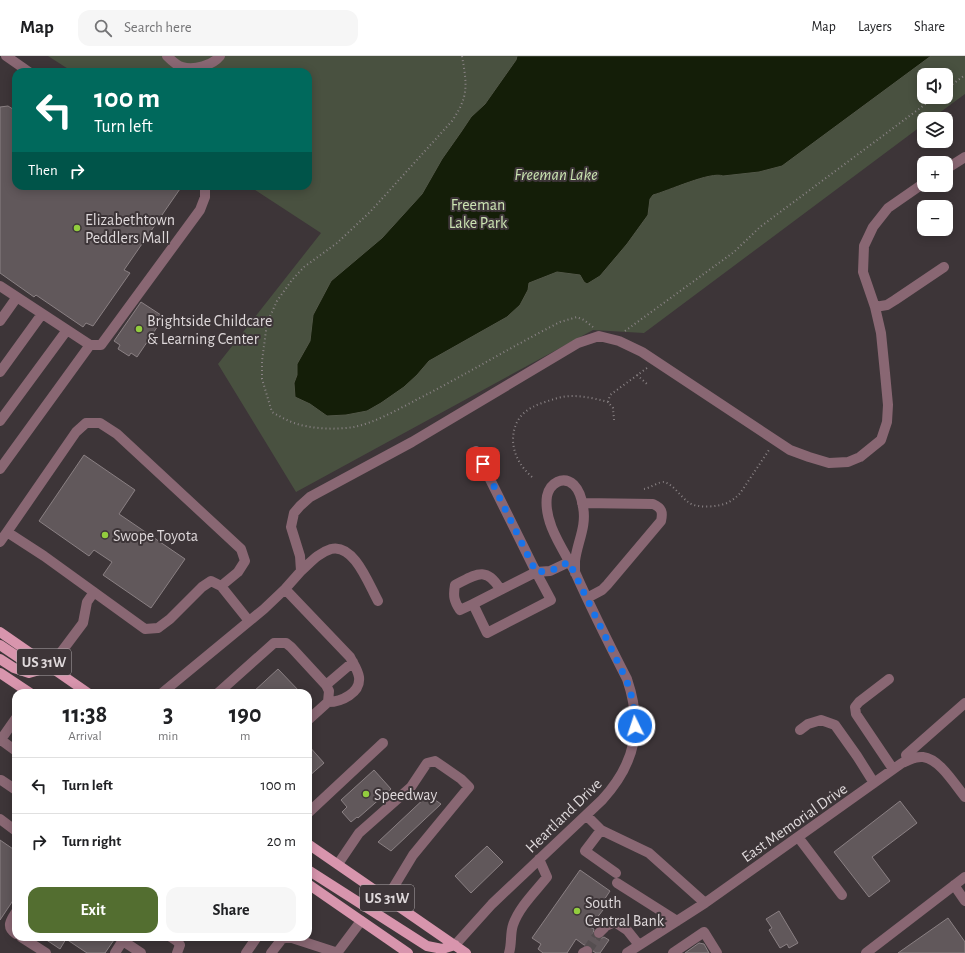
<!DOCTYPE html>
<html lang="en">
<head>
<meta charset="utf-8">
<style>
	body { margin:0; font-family:"Alegreya Sans",sans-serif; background:#f6f6f6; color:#202124; height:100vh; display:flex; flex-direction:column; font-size:15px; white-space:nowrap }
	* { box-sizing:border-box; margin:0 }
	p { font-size:13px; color:#757577 }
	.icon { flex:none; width:22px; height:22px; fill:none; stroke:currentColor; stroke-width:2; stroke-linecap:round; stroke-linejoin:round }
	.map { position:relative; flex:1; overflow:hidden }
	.drawer { position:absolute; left:12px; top:633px; width:300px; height:252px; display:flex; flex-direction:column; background:#fff; border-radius:12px; box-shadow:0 2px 10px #0003 }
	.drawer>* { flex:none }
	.banner { position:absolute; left:12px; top:12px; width:300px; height:122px; border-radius:12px; box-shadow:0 2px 10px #0003; background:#00695c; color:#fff; overflow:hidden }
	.controls { position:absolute; left:917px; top:12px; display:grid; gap:8px }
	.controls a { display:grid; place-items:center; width:36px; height:36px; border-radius:8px; background:#fff; box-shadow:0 2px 10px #0003; font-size:20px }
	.pin { position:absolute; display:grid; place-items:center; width:34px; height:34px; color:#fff; margin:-17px; border-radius:8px; box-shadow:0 2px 6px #0006 }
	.me { position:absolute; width:44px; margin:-22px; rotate:356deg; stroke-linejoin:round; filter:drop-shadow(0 0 3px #0008) }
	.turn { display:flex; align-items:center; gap:14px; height:84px; padding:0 16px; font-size:18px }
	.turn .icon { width:52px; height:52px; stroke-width:2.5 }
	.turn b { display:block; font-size:28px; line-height:34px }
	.then { display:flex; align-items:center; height:38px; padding:0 16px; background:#0003; gap:8px; font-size:15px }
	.eta { display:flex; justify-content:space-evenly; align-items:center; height:68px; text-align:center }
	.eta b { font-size:24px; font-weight:600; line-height:28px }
	.primary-button { display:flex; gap:8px; margin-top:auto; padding:8px 16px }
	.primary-button a { flex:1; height:46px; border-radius:12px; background:#536e30; color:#fff; font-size:16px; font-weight:600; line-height:46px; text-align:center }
	.primary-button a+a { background:#f6f6f6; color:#202124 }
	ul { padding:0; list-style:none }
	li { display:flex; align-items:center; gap:12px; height:56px; padding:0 16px; border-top:1px solid #e0e0e0 }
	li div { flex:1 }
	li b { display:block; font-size:15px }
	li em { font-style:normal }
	header { display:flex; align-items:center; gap:24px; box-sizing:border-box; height:56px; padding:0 20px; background:#fff; border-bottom:1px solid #e0e0e0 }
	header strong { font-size:19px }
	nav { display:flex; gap:22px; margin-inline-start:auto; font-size:14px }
	.search { width:280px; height:36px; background:#f6f6f6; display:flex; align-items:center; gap:10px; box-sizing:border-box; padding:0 14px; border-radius:12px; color:#757577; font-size:15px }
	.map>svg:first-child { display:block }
	.green { fill:#495140; fill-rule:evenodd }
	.water { fill:#141e08; stroke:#515647 }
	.building { fill:#61585b; stroke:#8a8083 }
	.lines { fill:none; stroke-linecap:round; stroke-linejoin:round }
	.minor-tunnel { stroke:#554e50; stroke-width:10; stroke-dasharray:10 5; stroke-linecap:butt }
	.path { stroke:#8a8385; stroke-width:2; stroke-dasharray:1 3; stroke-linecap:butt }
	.minor { stroke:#896773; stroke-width:10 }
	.major { stroke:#d895ad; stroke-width:10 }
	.route { stroke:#1a73e8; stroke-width:7; stroke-dasharray:0 12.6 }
	.poi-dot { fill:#92cd3e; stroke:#3d3538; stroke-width:1.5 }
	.labels { text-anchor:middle; stroke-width:4; stroke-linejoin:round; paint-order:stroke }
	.shield { fill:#3d3538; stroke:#aea8aa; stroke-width:1 }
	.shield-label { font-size:15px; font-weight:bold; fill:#dfd9db }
	.park-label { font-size:16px; fill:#cbe3b2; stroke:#3d3538 }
	.poi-label { font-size:16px; fill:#dfd9db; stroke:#3d3538; text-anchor:start }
	.street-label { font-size:16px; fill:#dfd9db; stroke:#3d3538 }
	.water-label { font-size:17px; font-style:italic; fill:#c8e1af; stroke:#3d3538 }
</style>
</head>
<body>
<header>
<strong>Map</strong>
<div class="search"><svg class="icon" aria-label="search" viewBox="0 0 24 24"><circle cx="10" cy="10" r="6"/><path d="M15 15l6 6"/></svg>Search here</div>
<nav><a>Map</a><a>Layers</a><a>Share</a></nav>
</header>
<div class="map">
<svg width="965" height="897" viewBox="0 0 965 897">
	<rect width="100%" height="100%" fill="#3d3538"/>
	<!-- green -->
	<path class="green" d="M48,0H965V38L931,63H924V68L644,277L593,274L296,436L218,308L321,177L249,130H308V16H73ZM924,19H946V41H924Z"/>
	<!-- water -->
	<path class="water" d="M517,0H931L782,110L759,116L723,120C711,115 668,135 653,139L650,143L648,159L627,188L600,220L587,228L584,226L580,219L557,216L529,227L528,234L520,249L507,261L429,305L417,319L404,331L381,347L367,355L346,359L327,360L310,348L295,341L294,327L297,319V308L310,285L313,259L331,225L382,182L422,138L442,103L461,76L471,61L485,48L516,4Z"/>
	<!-- building -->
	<path class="building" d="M8,50L16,55V130H182L124,214L130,217L93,270L86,267L83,271L36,239L34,241L0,217V51Z
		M141,246L164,261L137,301L131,297L129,300L118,293L120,289L114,285Z
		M84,399L135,434L119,458L185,503L151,552L103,519L112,506L94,494L89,500L39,465Z
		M278,613L301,637H252Z
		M308,689L324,707L308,721Z
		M374,714L391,733L358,762L357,761L351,766L342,756L347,751L341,744Z
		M428,739L441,748L391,795L378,786Z
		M900,745L917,767L872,801L890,825L869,841L834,796Z
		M0,784L16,795V840L0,864Z
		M487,790L503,806L471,837L455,820Z
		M580,814L610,835L602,847L606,850L590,871L594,873L593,878L595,882L600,883L604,881L609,884L600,897H596L593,895L591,890L584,889L576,883L567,897H543L538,893L541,888L532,882Z
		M779,855L798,887L789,892L787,888L780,892L769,874L772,872L766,863Z
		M948,862L965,886V897H898Z
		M42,881H116L105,897H87L66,883L60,893Z
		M699,887L704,888L709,897H685Z"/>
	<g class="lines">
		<!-- minor-tunnel -->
		<path class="minor-tunnel" d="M587,895L599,877"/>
		<!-- path -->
		<path class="path" d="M462,0C467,29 469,40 452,65L370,156L337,187L304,211L292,224L277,245L267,267L262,305V323L272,356C279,360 286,364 294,367C312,373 335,374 354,371C374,367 397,354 416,344C465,319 511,291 560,266L577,261L584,264L593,271
			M946,33L965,19
			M625,275L734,196L760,171L935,41
			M637,319L647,328
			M608,346L610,339L647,312
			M532,421C521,411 514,400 513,385C513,362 526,352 545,346C554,343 563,340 572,340C584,340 597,343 608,346L613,352L614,364
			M644,433C650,432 660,425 664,426C673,428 681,441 688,446C696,453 720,451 729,446C734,443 738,440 741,436L769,394"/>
		<!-- minor -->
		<path class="minor" d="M6,0L29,16
			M167,0C171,4 177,10 182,11C194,15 213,9 220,0
			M946,113L965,101
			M0,230L90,289L0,413
			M875,251L887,249L895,244L944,211
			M0,265L17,241
			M90,289H101L200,154L205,141V130
			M0,316L42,258
			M0,365L67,274
			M476,395L536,516L550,515L569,506
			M582,447L653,448C662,452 663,456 661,465L607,529L602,534L587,542
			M7,476L76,376L86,367H100L117,378L241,493L245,505L238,516L221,530
			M0,486L7,476L44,500L145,573L158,572L170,563L202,531L211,525L221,530L249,565
			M301,515C310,507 318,497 331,493C354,487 369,529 378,545
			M536,516L551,544L487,577L473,548Z
			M285,533L350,601C353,607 358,614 359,621C361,637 341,646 328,646
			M473,548L460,554C454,545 453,540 455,529C475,519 486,509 500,533
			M50,611L83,567L87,546L94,536
			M889,623L859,646L855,651L856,658L893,713
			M326,629L353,606
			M162,637L264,553L285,533L301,515L300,500L291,471L294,457L300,450L310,441L412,386L578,287L599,280L619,285L642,296L790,394L809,401L829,407L848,406L860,401L881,384L887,366L888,349L885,317L881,277L875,251L863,216L864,190L873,171L888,152L924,127
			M218,637L274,587H286L291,591L326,629L329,635L328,646L308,664
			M800,674L808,668L821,664L835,669L857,700L874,727
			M1,684L16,695
			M0,685L16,662
			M907,705L906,699L965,647
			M1,724L16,734
			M308,757L383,687
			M586,759L601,774L649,797L705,847
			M0,763L16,775
			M601,774L585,795L616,817
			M798,781L842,839
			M338,808L359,777L411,731L427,707L435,705L461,723L469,731L413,799L387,842
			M617,827L677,865
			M954,829L965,845
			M16,856C10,865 6,871 16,878
			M599,877L606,870L615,866L627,874L639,889
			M21,881L46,897
			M171,881L177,885L180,889L177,897
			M123,885L141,897
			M455,889L492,848L602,744C636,707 643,670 627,623C609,588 591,552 575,516C564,494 543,467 547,440C550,427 563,419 574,429C580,435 582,444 583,451C587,470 577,487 575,505C575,509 575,513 575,517
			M115,897L125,881
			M246,897L257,881
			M271,897L282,883L289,881L338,897
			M337,897L361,865
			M509,897C512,888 510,878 513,869C519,851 536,835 547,821L539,803
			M583,897L587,895
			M627,897L705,847L902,707C909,704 915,700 923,701C940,703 955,729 965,741
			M673,897L704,876L717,897
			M866,897L965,821"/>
		<!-- major -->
		<path class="major" d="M0,576L88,637
			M0,589L21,603H39
			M0,603L14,612L29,617L50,611
			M0,617L30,637
			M308,788L466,897
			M308,814L427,890L442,893L455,889
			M308,828L408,897"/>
	</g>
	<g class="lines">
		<!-- route -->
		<path class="route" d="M483,408L536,516L550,515L569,506L626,623C632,639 635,653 635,670"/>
	</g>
	<!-- markers -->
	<g class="poi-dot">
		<circle cx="77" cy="172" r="4"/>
		<circle cx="139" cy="273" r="4"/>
		<circle cx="105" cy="479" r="4"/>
		<circle cx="366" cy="738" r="4"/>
		<circle cx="577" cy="855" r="4"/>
	</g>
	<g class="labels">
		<!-- shield labels -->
		<g class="shield">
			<rect x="17" y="593" width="54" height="26" rx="3"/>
			<rect x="360" y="829" width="54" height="26" rx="3"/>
		</g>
		<g class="shield-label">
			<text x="44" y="611">US 31W</text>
			<text x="387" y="847">US 31W</text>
		</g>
		<!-- park labels -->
		<g class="park-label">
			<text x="478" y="154">Freeman<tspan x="478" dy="18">Lake Park</tspan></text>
		</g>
		<!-- poi labels -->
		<g class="poi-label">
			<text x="85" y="169">Elizabethtown<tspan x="85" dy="18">Peddlers Mall</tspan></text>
			<text x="147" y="270">Brightside Childcare<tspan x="147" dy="18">&amp; Learning Center</tspan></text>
			<text x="113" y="485">Swope Toyota</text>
			<text x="374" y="744">Speedway</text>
			<text x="585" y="852">South<tspan x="585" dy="18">Central Bank</tspan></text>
		</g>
		<!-- street labels -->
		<g class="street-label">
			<text transform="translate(563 759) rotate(-44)" y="6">Heartland Drive</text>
			<text transform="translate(794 766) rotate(-35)" y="6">East Memorial Drive</text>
		</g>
		<!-- water labels -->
		<g class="water-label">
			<text x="556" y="124">Freeman Lake</text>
		</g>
	</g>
</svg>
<div class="controls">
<a><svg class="icon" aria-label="sound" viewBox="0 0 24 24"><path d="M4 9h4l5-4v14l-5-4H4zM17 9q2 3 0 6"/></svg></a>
<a><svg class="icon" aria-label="layers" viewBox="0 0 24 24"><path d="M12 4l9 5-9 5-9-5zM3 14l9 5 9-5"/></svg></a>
<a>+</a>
<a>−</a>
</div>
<div class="pin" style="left:483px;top:408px;background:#d93025"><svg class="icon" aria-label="arrive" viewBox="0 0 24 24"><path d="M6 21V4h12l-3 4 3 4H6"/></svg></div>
<svg class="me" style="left:635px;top:670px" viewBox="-20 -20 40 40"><circle r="17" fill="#1a73e8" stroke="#fff" stroke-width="3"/><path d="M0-11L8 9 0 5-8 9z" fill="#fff"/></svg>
<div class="banner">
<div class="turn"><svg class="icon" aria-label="left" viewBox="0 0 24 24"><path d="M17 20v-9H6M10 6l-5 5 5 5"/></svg><div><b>100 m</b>Turn left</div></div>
<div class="then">Then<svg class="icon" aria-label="right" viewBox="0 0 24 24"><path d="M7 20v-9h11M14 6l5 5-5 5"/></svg></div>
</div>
<section class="drawer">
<div class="eta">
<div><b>11:38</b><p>Arrival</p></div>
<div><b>3</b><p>min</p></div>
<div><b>190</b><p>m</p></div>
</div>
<ul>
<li><svg class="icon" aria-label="left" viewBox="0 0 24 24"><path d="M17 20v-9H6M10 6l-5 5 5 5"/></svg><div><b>Turn left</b></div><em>100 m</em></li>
<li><svg class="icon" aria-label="right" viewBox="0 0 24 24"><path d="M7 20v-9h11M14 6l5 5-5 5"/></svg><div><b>Turn right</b></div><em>20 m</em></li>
</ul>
<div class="primary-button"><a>Exit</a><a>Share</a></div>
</section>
</div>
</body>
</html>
